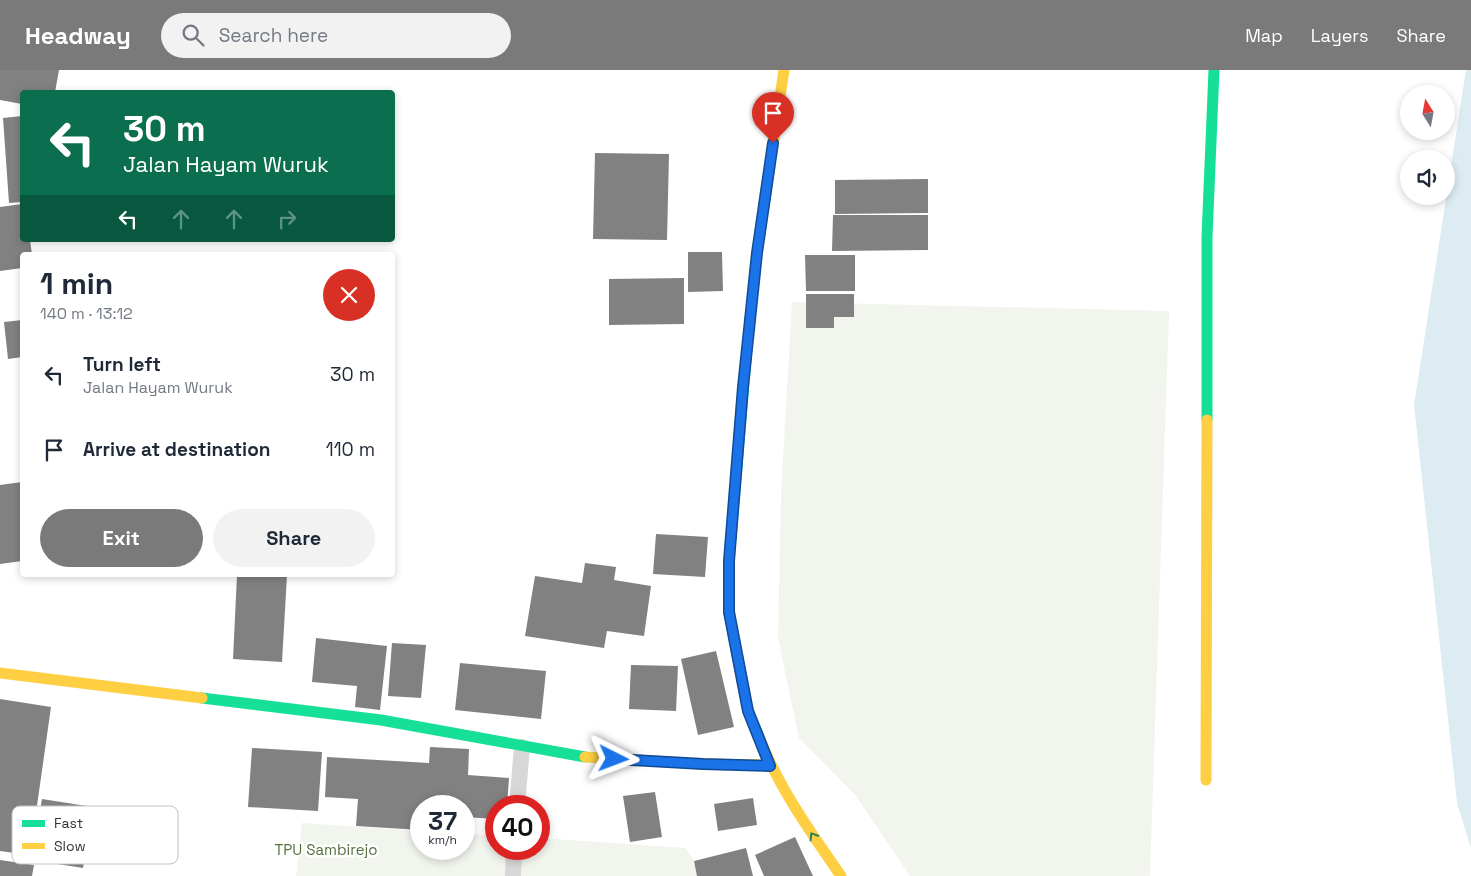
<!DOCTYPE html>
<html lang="en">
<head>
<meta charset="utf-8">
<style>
	body { margin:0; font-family:"Space Grotesk",sans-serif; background:#f2f2f3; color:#1f2937; height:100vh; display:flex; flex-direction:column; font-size:19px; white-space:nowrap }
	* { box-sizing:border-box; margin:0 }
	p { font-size:16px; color:#747a83 }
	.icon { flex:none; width:28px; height:28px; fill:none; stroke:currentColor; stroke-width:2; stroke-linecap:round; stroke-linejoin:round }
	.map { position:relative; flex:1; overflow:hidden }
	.sheet { position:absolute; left:20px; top:182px; width:375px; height:325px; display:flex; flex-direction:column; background:#fff; border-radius:5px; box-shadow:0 2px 8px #0003 }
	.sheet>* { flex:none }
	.hud { position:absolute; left:20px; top:20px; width:375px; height:152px; border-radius:5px; box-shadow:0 2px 8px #0003; background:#0b6e4f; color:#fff; overflow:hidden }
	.needle { width:32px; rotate:349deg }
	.tools { position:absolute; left:1400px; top:15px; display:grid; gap:10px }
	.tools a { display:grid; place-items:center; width:55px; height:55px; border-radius:50%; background:#fff; box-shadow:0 2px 8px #0003; font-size:25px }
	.speed { position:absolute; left:410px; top:725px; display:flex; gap:10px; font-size:25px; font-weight:700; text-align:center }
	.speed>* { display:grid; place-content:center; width:65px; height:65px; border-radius:50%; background:#fff; box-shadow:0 2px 8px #0003; line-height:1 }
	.speed small { font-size:12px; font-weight:400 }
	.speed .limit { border:8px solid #d22; background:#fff; color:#111 }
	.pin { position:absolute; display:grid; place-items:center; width:42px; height:42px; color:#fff; margin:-51px -21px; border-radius:50% 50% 50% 0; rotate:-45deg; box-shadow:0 0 5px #0007 }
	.pin .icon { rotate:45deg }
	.me { position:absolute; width:55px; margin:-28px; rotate:93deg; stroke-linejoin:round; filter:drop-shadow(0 0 4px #0008) }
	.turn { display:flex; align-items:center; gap:18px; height:105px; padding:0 20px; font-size:22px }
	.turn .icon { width:65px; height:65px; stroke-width:2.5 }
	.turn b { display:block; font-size:35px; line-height:42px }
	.lanes { display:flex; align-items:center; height:48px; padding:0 20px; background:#0003; justify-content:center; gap:25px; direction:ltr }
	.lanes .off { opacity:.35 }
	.round { display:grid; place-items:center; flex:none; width:52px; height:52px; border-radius:26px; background:#f2f2f3 }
	.headline { display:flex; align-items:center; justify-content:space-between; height:85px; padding:0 20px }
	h1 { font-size:30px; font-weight:800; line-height:38px }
	.button { display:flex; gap:10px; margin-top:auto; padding:10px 20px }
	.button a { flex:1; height:58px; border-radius:30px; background:#7a7a7a; color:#fff; font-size:20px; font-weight:800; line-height:58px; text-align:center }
	.button a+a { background:#f2f2f3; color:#1f2937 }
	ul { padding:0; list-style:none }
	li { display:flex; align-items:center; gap:15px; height:75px; padding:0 20px }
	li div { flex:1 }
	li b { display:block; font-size:19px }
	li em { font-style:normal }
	header { display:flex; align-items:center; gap:30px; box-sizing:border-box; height:70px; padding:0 25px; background:#7a7a7a; color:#fff }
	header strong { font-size:24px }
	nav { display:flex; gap:28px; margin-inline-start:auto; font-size:18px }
	.search { width:350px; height:45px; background:#f2f2f3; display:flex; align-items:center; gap:12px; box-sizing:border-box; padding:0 18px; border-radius:28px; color:#747a83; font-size:19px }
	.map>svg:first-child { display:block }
	.green { fill:#f1f5ed }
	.water { fill:#ddebf3 }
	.building { fill:#818181 }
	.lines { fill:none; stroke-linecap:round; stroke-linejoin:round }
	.lane { stroke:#d7d7d7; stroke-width:16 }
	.fast { stroke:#16e098; stroke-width:11 }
	.slow { stroke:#ffcf43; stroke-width:11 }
	.oneway { stroke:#268160 }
	.route-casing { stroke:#114b97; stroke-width:12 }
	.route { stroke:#1a73e8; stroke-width:9 }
	.labels { text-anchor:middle; stroke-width:5; stroke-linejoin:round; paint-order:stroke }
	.park-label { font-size:15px; fill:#56703f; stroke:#fff }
	.key { fill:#fff; stroke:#c2c2c2; stroke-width:1 }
	.key-label { font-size:14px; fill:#333 }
</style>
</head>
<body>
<header>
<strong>Headway</strong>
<div class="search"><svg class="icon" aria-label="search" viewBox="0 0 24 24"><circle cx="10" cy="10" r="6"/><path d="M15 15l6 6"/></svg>Search here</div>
<nav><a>Map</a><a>Layers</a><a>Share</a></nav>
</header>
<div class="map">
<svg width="1471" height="806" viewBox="0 0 1471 806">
	<rect width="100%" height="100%" fill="#fff"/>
	<!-- green -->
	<path class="green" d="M792,232L1169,241L1150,806H910L856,726L799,668L778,568L781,424Z
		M302,753L421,761V779H464V763L496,766V779H539V768L685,778L706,806H296Z"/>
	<!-- water -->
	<path class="water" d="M1466,0H1471V778L1457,733L1414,335Z"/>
	<!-- building -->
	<path class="building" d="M0,0H59L55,22H22V34L0,30Z
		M22,46V132L9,133L3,48Z
		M595,83L669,84L667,170L593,169Z
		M928,109V143L835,144V110Z
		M22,134V170H30L32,185H22V198L0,201V137Z
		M833,145H928V180L832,181Z
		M688,182H722L723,221L688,222Z
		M805,185H855V221H806Z
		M684,208V254L609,255V209Z
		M806,224H854V247H834V258H806Z
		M22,250V287L8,289L4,252Z
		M22,412V491L0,494V415Z
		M656,464L708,467L705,507L653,504Z
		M585,493L616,497L614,510L651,516L644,566L607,561L604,578L525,566L535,506L582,513Z
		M237,505H287L282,592L233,589Z
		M316,568L387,576L380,640L355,637L357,616L312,612Z
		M392,573L426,575L421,628L388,626Z
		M716,581L734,657L698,665L681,589Z
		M460,593L546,601L541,649L455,640Z
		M631,595L678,596L676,641L629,639Z
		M0,629L51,637L30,785L0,781Z
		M430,677L469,679L468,705L509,708L507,736H496V749L464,747V736H421V760L356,756L358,729L325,727L327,687L429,693Z
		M252,678L322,682L318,741L248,737Z
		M655,722L662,767L630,772L623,726Z
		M753,728L757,755L718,761L714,734Z
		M42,729L93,737L83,798L32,790Z
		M795,767L813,806H764L755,785Z
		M746,778L753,806H697L694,791Z
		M0,790L34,795L32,806H0Z"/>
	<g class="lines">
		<!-- lane -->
		<path class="lane" d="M517,736L522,677
			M513,806L514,779"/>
		<!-- fast -->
		<path class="fast" d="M746,289L729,491V542L748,641L760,669
			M1207,350V167L1214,0
			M202,628L381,650L585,687"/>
		<!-- slow -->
		<path class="slow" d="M746,289L757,183L784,0
			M0,603L202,628
			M760,669C779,718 811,763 841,806
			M585,687L703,694L770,695
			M1206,710L1207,350"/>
	</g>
	<!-- one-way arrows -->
	<defs><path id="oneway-chevron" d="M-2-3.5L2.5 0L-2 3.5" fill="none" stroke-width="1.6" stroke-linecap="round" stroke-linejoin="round" transform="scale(1.25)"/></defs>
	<use class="oneway" href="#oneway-chevron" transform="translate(813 766) rotate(-122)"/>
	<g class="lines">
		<!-- route casing -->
		<g class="route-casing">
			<path id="route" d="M614,689L703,694L770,696L748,641L729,542V491L743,317L757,183L773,73"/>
		</g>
		<!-- route -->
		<use href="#route" class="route"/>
	</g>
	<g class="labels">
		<!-- park labels -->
		<g class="park-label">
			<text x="326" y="785">TPU Sambirejo</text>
		</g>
	</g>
	<!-- legend -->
	<rect x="12" y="736" width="166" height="58" rx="8" class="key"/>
	<rect x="22" y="750" width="23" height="7" fill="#16e098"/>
	<rect x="22" y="773" width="23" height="6" fill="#ffcf43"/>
	<g class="key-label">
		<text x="54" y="758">Fast</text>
		<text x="54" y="781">Slow</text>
	</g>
</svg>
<div class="tools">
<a><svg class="needle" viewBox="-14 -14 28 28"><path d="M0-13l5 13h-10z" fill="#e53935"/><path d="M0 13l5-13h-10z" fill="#747a83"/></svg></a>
<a><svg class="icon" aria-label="sound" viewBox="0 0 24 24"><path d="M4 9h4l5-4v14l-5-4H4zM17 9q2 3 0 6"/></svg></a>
</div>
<div class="speed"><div>37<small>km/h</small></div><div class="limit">40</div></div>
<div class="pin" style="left:773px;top:73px;background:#d93025"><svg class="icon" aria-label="arrive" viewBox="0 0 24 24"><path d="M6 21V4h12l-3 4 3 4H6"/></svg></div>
<svg class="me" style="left:614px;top:689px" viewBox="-20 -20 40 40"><path d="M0-17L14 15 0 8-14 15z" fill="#1a73e8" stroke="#fff" stroke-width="4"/></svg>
<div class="hud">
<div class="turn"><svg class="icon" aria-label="left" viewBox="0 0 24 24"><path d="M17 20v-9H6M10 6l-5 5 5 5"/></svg><div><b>30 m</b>Jalan Hayam Wuruk</div></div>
<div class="lanes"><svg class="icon" aria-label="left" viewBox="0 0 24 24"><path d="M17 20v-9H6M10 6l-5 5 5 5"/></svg><svg class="icon off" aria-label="ahead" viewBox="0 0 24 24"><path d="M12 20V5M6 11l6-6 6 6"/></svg><svg class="icon off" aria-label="ahead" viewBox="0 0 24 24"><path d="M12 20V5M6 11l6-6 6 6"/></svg><svg class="icon off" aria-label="right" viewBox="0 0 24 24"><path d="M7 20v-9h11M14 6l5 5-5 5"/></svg></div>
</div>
<section class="sheet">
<div class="headline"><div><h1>1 min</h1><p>140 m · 13:12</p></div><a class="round" style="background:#d93025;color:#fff"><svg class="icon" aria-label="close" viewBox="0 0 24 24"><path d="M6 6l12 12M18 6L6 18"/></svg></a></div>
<ul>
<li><svg class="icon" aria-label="left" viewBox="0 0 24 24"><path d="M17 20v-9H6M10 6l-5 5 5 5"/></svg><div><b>Turn left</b><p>Jalan Hayam Wuruk</p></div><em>30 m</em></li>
<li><svg class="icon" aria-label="arrive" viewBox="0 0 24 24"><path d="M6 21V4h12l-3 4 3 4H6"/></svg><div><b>Arrive at destination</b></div><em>110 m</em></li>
</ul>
<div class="button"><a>Exit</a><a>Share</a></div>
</section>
</div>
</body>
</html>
